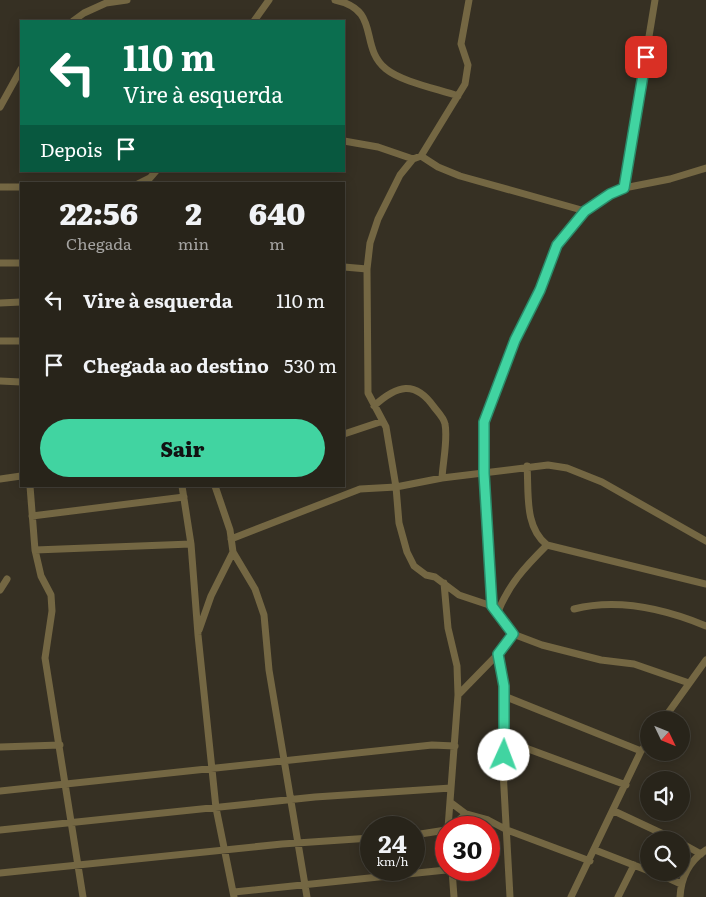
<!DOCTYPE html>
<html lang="pt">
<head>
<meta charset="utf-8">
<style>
	body { margin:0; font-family:Literata,serif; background:#302c23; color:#f1f3f6; height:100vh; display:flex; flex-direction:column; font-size:19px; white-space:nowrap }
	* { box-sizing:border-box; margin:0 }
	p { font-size:16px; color:#a5a4a2 }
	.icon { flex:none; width:28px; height:28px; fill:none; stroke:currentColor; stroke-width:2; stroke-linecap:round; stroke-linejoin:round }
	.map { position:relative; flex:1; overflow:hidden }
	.side { position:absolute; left:20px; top:182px; width:325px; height:305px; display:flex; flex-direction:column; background:#28241a; border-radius:0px; box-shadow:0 2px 12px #0003,0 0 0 1px #444139 }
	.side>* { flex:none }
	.guide { position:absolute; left:20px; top:20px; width:325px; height:152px; border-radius:0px; box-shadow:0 2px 12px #0003,0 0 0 1px #444139; background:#0b6e4f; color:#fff; overflow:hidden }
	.needle { width:32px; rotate:133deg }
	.buttons { position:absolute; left:640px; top:711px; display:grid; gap:10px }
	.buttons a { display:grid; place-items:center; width:50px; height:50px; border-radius:50%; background:#28241a; box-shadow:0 2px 12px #0003,0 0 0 1px #444139; font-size:25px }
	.speed { position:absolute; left:360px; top:816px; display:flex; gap:10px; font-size:25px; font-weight:700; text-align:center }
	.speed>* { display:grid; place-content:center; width:65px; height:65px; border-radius:50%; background:#28241a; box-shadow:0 2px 12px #0003,0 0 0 1px #444139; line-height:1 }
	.speed small { font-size:12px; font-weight:400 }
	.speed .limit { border:8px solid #d22; background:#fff; color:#111 }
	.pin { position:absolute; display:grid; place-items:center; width:42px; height:42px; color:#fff; margin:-21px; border-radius:10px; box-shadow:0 2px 8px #0006 }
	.me { position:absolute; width:55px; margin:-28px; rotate:2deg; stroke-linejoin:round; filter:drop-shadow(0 0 4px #0008) }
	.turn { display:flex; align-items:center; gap:18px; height:105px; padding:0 20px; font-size:22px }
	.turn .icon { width:65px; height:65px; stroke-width:2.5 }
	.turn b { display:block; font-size:35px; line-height:42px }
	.then { display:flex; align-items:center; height:48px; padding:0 20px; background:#0003; gap:10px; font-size:19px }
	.eta { display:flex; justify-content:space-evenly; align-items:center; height:85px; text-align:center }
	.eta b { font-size:30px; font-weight:800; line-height:35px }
	.primary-button { display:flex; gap:10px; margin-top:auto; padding:10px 20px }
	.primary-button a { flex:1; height:58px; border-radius:30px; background:#41d4a1; color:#111; font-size:20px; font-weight:800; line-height:58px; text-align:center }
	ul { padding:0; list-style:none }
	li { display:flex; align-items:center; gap:15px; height:65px; padding:0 20px }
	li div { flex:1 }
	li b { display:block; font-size:19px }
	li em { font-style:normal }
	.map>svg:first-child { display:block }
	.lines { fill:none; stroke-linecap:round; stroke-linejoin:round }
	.street { stroke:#746743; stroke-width:7 }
	.route-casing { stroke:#2a8a69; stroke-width:12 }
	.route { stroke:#41d4a1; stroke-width:9 }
</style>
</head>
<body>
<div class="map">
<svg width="706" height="897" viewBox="0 0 706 897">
	<rect width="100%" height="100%" fill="#363023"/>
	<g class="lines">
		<!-- street -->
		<path class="street" d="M335,0C382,10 358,46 386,69C402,82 438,89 458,96
			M469,0L461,44L468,65L465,84L421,156L413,159L400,175L378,219L370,243L367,269L368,393L386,427L396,487L399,523L407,552L414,566L426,575L435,577L459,595L492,606
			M73,21L84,13L106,3L127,0
			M254,21L269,0
			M0,107L21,69
			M344,141L378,147L413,159
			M421,156L438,167L460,176L585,211
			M138,184L150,178L156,171
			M0,187H21
			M624,188L655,0
			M0,263H21
			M344,267L367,269
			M0,303L21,302
			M0,341H21
			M0,381L21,382
			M374,406C397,385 415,380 434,407C438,412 444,418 445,424C448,439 443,461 442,478
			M344,434L383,421
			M527,466C529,493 524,527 547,545
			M0,479L21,476
			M30,486L35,550L41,576L51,595L52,611L45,658L83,897
			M182,486L191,544L198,635L216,808L234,897
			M215,486L230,530L233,552L255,589L264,615L269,670L307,897
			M32,516L184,497
			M231,539L360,489L396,487L442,478L548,465L567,468L602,482L706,541
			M35,550L191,544
			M444,583L448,628L457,666L458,695
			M0,590L7,579
			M574,609C618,598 665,609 706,626
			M497,614C509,584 524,568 547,545L706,584
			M199,630L211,596L233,552
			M498,654L504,686L503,770L510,897
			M689,683L634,664L601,660L542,645L513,634L492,606L485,473L484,422L515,340L541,290L557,245L585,211L610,194L624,188L670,179L706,168
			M504,696L641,751
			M663,720L706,660
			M504,740L626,785
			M0,747L60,745
			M0,791C144,775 288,760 432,745L455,746
			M450,802L466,814
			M614,811L676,840
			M448,828L458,695L498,654L513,634
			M450,828L466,814L488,820L507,830L590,861
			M0,830L315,797L451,788
			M414,835L446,830
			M681,843L701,854
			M595,850L649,871
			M452,870L454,897
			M655,872L681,884
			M0,873L282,844L371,838
			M234,892L446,870
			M571,897L641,751L649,741
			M618,897L634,865
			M680,897C681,878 689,861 706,850"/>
	</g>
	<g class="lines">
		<!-- route casing -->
		<g class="route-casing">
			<path id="route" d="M504,755V686L498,654L513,634L492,606L484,473V422L515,340L540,290L557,245L585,211L610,194L624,188L646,57"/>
		</g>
		<!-- route -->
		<use href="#route" class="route"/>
	</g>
</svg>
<div class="buttons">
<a><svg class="needle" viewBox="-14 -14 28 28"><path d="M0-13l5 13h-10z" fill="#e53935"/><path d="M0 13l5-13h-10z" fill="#a5a4a2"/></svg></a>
<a><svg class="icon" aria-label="sound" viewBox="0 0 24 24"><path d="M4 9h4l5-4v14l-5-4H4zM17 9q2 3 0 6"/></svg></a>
<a><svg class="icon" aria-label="search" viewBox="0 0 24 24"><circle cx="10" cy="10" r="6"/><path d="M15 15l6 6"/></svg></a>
</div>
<div class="speed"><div>24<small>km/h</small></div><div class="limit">30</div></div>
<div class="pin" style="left:646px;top:57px;background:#d93025"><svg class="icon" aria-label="arrive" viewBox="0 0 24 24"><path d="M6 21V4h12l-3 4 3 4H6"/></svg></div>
<svg class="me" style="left:504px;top:755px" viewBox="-20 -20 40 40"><circle r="19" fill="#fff"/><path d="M0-13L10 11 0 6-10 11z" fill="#41d4a1"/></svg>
<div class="guide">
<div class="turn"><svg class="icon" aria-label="left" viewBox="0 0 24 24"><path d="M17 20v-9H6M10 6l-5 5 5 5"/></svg><div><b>110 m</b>Vire à esquerda</div></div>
<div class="then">Depois<svg class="icon" aria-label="arrive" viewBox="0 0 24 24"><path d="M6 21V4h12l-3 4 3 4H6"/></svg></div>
</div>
<section class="side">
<div class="eta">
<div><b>22:56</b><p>Chegada</p></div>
<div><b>2</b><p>min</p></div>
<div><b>640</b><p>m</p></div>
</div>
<ul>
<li><svg class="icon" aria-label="left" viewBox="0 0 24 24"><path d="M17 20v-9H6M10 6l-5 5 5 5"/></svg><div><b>Vire à esquerda</b></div><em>110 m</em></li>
<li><svg class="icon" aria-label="arrive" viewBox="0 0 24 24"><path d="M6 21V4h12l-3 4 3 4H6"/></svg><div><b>Chegada ao destino</b></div><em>530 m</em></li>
</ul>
<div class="primary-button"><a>Sair</a></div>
</section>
</div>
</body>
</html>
